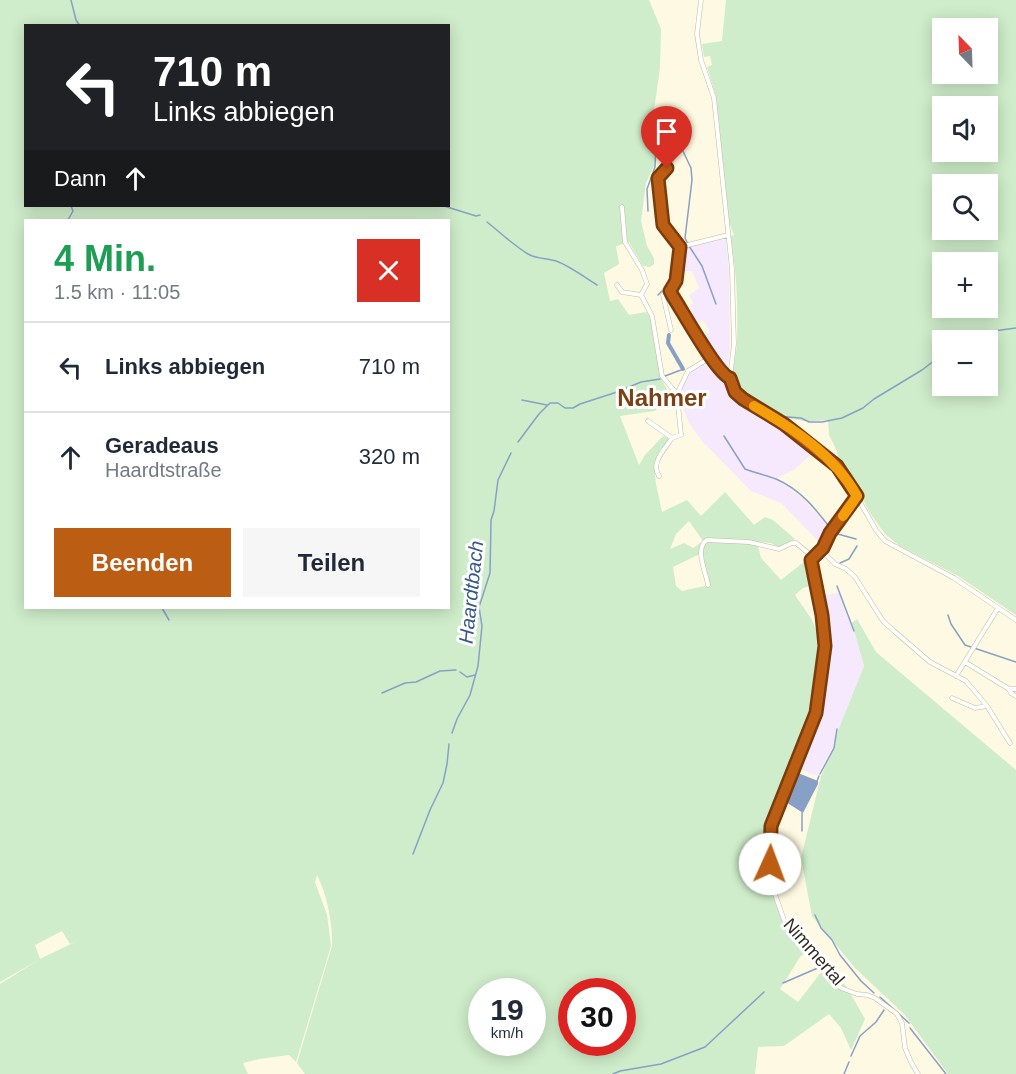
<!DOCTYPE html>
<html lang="de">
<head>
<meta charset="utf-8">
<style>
	body { margin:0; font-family:Arial,sans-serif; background:#f6f6f7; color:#1f2937; height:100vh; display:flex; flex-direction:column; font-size:22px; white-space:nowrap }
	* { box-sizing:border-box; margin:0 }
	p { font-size:20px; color:#747a83 }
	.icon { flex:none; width:33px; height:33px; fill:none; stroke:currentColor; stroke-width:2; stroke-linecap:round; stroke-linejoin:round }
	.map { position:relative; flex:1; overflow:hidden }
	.drawer { position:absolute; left:24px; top:219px; width:426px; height:390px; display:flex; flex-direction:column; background:#fff; border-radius:0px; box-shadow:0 3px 15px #0003 }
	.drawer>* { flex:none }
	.hud { position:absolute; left:24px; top:24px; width:426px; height:183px; border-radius:0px; box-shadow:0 3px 15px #0003; background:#202124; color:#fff; overflow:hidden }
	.needle { width:39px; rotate:337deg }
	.buttons { position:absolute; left:932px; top:18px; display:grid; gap:12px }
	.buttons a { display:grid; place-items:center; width:66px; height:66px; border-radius:0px; background:#fff; box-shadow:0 3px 15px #0003; font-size:30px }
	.speed { position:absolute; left:468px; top:978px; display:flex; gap:12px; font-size:30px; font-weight:700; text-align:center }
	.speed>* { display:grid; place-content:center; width:78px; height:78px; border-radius:50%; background:#fff; box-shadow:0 3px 15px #0003; line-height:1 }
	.speed small { font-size:15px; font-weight:400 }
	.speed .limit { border:9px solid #d22; background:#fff; color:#111 }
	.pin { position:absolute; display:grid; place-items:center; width:51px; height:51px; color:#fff; margin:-62px -26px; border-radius:50% 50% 50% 0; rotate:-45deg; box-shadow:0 0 6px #0007 }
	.pin .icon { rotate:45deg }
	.me { position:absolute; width:66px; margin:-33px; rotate:2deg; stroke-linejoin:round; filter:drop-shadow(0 0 4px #0008) }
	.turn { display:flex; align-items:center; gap:21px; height:126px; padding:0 30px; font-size:27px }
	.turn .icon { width:78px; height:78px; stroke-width:2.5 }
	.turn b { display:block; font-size:42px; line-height:51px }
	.then { display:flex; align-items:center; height:57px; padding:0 30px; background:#0003; gap:12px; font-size:22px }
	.round { display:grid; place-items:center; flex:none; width:63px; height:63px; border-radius:0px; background:#f6f6f7 }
	.headline { display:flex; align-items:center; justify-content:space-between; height:102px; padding:0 30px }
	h1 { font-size:36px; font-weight:600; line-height:45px; color:#1e9e55 }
	.cta { display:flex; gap:12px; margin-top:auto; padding:12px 30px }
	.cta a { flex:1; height:69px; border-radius:0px; background:#bb5d13; color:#fff; font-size:24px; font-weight:600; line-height:69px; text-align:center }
	.cta a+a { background:#f6f6f7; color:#1f2937 }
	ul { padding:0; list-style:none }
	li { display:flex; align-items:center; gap:18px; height:90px; padding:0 30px; border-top:2px solid #e0e1e3 }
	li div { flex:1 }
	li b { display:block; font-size:22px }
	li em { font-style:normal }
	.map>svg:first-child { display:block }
	.industrial { fill:#f7e9fd }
	.green { fill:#cfedca; fill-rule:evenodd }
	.water { fill:#88a0c6 }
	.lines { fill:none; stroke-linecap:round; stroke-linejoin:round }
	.stream { stroke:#88a0c6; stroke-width:1.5 }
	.canal { stroke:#88a0c6; stroke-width:4 }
	.minor-casing { stroke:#c0ba9d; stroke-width:5 }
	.minor { stroke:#fff; stroke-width:4 }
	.route-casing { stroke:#7a3c0c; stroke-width:15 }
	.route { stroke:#bb5d13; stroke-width:10 }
	.slow { stroke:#f59e0b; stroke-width:10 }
	.labels { text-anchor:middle; stroke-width:6; stroke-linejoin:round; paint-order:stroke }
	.street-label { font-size:18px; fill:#2f2d22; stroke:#fff }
	.water-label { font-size:20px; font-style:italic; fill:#38588b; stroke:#fff }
	.district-label { font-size:24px; font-weight:bold; fill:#7d4015; stroke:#fff }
</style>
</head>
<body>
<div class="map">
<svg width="1016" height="1074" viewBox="0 0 1016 1074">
	<rect width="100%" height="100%" fill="#fef9e2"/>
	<!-- industrial -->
	<path class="industrial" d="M721,239L726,240L729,273L730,349L727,373L721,366L702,337L710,332L703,320L695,325L688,314L693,308L689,306L693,303L689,295L699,288L692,271H680L682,251L686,247Z
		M711,359L738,400L772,420L814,452L795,469L778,478L803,499L831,529L821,544L781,503L751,491L701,440L689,423L679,397L687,374Z
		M839,593L847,617L852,623L864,666L833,747L817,776L794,767L825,647L818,596Z"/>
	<!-- green -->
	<path class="green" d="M0,0H649L661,29L660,68L650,138L656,145L655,164L646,183L641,221L647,246L654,258V264L650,267L643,266L629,242L616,246L619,264L604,273L610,301L618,299L629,315L646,312L651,318L661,378L673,401L654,411L620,416L639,465L645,455L663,436L670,439C647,467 656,480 662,512L687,500L701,516L725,492L754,525L765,517L773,520L795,539L778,547L771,543L757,542L761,558L781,580L805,561L812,569L814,585L803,588L795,595L812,620L819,638H824L816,713L774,809L769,833L771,886L775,902L781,915L810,949L800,957L780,989L798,1002L826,966L846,986L865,1019L851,1050L841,1028L829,1014L784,1046L758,1047L755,1074H305L297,1063L332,946C333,923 327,895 317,875L315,882L327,915L331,946L296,1062L289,1055L259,1059L243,1063L248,1074H0V984L40,959L0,982ZM26,26H448V206H26ZM26,220H448V608H26ZM689,521L703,541L693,548L684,543L670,549L676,534ZM702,553L709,585L682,591L676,586L673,567ZM62,931L70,944L79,940L40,959L35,945ZM482,992H532V1042H482ZM572,992H622V1042H572Z
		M726,0H1016V615L958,576L900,546L885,534L870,513L849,472L838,460L837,451L829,435L828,420C821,420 812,422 805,421C781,419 745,406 735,382C730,369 737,355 737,342C738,307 737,271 730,236L734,235L729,222L716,96L707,67L712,65L710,56L704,57L702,44L722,41ZM942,28H987V74H942ZM942,106H987V152H942ZM942,184H987V230H942ZM942,262H987V308H942ZM942,340H987V386H942Z
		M857,619L876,652L1016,770V1074H948L904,1014L855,968L812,916L801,858L821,776L836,742L834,741L864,666L852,623Z"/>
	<!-- water -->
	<path class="water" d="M798,773L818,781V784L803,813L786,802L792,789L794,774Z"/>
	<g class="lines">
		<!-- stream -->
		<path class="stream" d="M71,0L76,20L80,26
			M680,138L681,147L691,168L692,180L685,238L689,246L702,266L716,304
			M656,144L669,159
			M444,206L476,216L480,215
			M648,211L647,189L655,167L656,142L680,140
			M68,220L73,211L71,206
			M487,222C501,233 513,245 528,254C537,259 547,258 556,261C568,265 586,278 597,285
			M658,295L662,291
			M963,340L979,333L1016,328
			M665,376L681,370
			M734,384L740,392L775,416L801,418L809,422H822L842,418L863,408L874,399L922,370L935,360L942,352
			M522,400L547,405
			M724,436L745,469C755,473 766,475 776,479C802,490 818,512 834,533L856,539
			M518,442L539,414L550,403H558L565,408H573L580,404L617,392L641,382L660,379
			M840,563L849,559L857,546
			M837,586L854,631
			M162,608L169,620
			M948,615L951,624L965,645L1016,662
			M460,672L467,677L475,675
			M382,693L405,683L416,682L440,671L456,670
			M452,733L457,719L470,695L478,666L482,626L479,607L490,573L491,520L494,511L498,480L511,453
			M820,774L834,748L837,729
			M817,781L819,776
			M802,831V813
			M413,854L430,810L443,783L447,764L449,744
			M815,915L821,928L832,940L840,955L861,981L874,993
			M783,983L820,967
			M880,997L909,1023
			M910,1028L946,1074
			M851,1056L860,1036L876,1022L884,1010
			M613,1074L620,1071L661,1064L705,1047L764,992
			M844,1074L849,1062"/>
		<!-- canal -->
		<path class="canal" d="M669,335L668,343L683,369"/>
		<!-- minor casing -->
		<g class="minor-casing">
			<path id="minor" d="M701,0L697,34L701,60L714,98L732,269L734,344L730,378L733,388L743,399L784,424L837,466L849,483L876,530L885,541L954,578L1016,620
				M674,151L670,164L658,176V181L663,225L680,247
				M622,207L625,242L642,270L647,284L641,295L652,316L662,376L677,394
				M728,235L680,247L676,281L675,286L671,291C675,304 720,375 730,378
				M617,285L622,292L641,295
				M671,291L664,293L663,295L671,330
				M648,421L672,438L681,435L677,394L688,371L711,357
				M659,476C650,463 665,449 672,438
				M857,496L830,533L823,547L811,559L822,615L824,651L816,713L771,826L770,864L772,886L784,920L841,988L857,994L867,995L875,998L897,1014L902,1023L905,1048L911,1062L918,1074
				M821,550L835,564L846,569L855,577L883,621L894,631L930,662L966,681L987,706L1010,743
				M708,585C706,572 694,548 707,540L749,542L779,549L792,543H796L813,557
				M965,662L1009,689L1011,693L1016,696
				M956,676L998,608
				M1009,689H1016
				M952,698L975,708L987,706"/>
		</g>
		<!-- minor -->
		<use href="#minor" class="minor"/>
	</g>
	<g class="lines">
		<!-- route casing -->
		<g class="route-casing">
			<path id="route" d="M667,168L658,178L663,225L680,247L676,281L670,291L672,295C682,310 717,374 730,378L735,392L743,399L784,424L837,466L857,496L830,533L823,548L811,560L822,615L825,646L816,713L771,826L770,864"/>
		</g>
		<!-- route -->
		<use href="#route" class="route"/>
		<!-- slow -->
		<path class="slow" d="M754,406C794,429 834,455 857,496L843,516"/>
	</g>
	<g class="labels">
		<!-- street labels -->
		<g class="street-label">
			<text transform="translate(814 952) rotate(49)" y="6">Nimmertal</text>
		</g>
		<!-- water labels -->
		<g class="water-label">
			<text transform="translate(471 592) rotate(-84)" y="7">Haardtbach</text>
		</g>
		<!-- district labels -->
		<g class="district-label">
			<text x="662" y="406">Nahmer</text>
		</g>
	</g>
</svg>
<div class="buttons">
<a><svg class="needle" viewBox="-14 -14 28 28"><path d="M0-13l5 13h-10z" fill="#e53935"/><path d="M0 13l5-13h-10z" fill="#747a83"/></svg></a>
<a><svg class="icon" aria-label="sound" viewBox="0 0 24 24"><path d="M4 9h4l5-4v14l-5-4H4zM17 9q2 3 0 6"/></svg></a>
<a><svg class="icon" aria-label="search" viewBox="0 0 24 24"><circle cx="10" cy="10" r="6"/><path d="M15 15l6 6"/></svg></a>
<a>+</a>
<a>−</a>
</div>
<div class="speed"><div>19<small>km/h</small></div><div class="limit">30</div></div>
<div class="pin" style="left:667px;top:168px;background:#d93025"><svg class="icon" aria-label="arrive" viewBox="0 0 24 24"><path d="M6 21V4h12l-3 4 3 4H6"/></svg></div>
<svg class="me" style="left:770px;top:864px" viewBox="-20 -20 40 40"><circle r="19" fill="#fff"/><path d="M0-13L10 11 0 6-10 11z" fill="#bb5d13"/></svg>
<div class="hud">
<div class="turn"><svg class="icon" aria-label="left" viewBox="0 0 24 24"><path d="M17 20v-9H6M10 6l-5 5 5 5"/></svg><div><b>710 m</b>Links abbiegen</div></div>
<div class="then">Dann<svg class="icon" aria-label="ahead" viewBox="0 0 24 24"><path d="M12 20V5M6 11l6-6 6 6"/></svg></div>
</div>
<section class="drawer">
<div class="headline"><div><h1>4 Min.</h1><p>1.5 km · 11:05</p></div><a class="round" style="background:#d93025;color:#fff"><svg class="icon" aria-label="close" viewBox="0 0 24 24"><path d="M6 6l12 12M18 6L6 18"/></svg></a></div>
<ul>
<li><svg class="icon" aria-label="left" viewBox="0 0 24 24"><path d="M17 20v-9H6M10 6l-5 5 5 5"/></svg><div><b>Links abbiegen</b></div><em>710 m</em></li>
<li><svg class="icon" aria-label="ahead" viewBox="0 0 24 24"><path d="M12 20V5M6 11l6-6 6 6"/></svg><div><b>Geradeaus</b><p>Haardtstraße</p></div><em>320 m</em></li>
</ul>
<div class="cta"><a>Beenden</a><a>Teilen</a></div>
</section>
</div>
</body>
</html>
